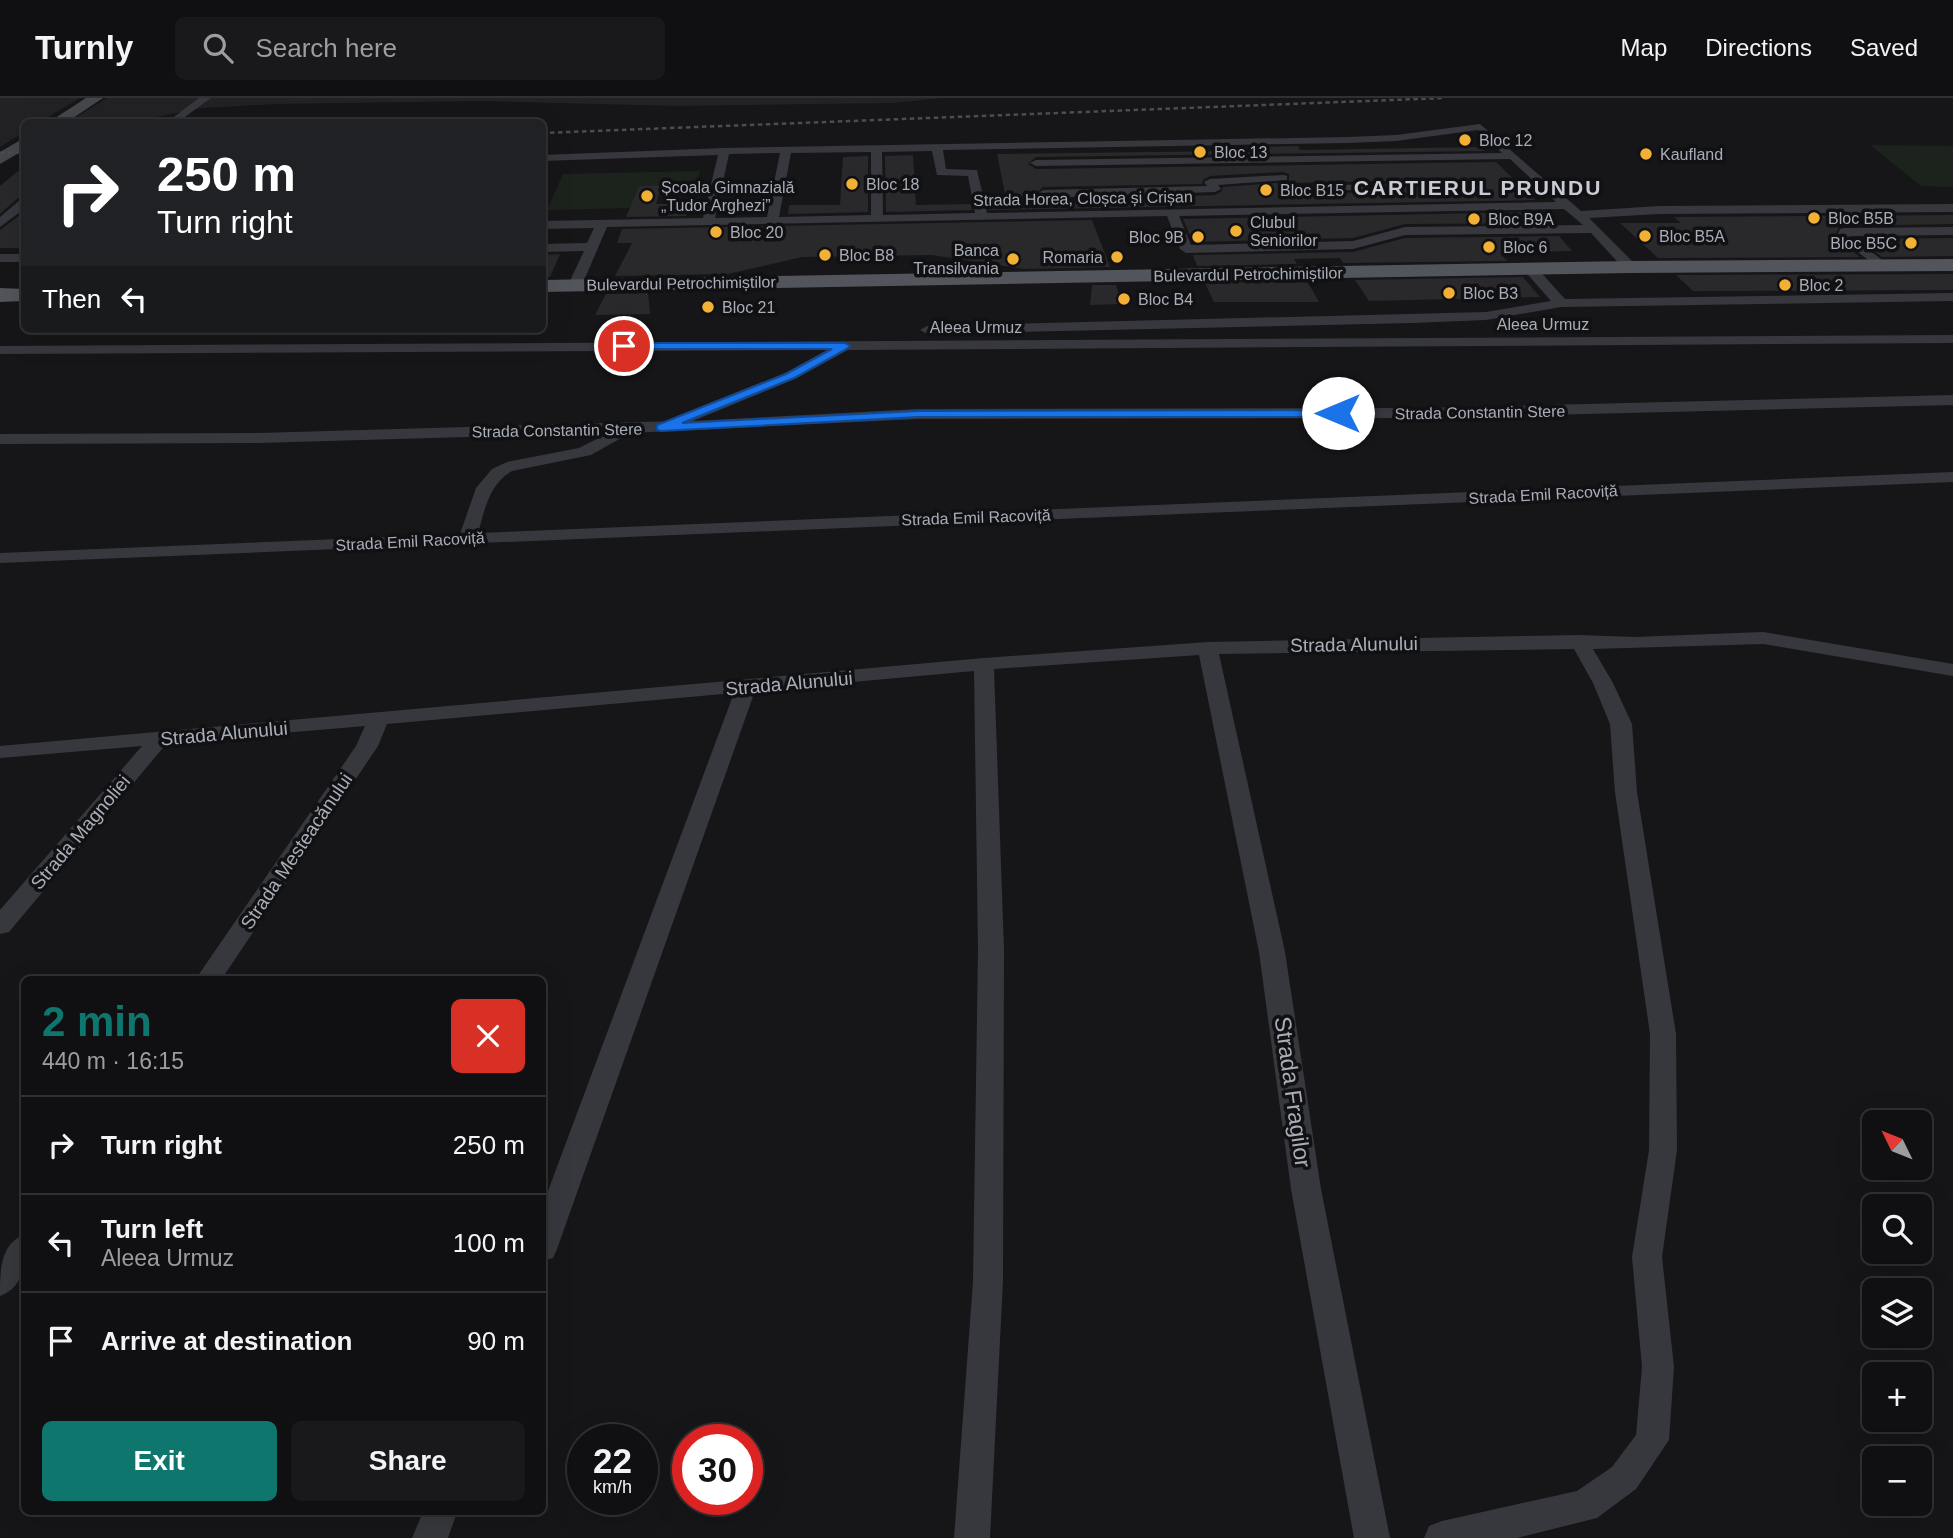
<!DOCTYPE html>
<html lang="en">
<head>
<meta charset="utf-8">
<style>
	body { margin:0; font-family:Arial,sans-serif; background:#19191b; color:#f1f3f6; height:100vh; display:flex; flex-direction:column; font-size:26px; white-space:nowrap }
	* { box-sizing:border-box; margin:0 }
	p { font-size:23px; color:#9c9d9f }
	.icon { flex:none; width:38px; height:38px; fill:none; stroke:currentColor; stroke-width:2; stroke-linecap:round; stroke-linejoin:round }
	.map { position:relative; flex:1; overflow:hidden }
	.details { position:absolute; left:21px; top:878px; width:525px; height:539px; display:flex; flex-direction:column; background:#101012; border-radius:10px; box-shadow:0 7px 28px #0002,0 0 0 2px #303032 }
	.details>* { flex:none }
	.hud { position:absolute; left:21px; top:21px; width:525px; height:214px; border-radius:10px; box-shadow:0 7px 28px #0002,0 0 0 2px #303032; background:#202124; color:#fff; overflow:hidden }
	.needle { width:46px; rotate:313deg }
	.tools { position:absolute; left:1862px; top:1012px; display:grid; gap:14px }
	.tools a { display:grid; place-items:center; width:70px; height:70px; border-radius:10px; background:#101012; box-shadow:0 7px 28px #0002,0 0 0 2px #303032; font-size:35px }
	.speed { position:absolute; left:567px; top:1326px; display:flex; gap:14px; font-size:35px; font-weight:700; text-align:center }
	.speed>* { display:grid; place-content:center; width:91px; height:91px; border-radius:50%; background:#101012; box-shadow:0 7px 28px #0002,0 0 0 2px #303032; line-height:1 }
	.speed small { font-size:18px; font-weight:400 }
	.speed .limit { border:10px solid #d22; background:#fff; color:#111 }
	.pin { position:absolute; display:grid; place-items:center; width:60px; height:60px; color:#fff; margin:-30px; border:4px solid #fff; border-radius:50%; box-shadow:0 2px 7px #0007 }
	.me { position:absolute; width:77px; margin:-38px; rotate:270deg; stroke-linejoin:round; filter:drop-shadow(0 0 5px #0008) }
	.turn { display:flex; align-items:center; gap:24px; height:147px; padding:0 21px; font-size:32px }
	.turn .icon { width:91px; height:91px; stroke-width:2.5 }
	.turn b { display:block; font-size:49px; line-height:60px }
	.then { display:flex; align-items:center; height:66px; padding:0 21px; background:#0003; gap:14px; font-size:26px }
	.round { display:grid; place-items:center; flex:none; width:74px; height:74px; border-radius:10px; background:#19191b }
	.overview { display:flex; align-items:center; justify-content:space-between; height:119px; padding:0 21px }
	h1 { font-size:42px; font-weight:800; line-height:52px; color:#0f766e }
	.primary-button { display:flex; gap:14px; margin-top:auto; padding:14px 21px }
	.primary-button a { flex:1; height:80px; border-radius:10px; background:#0f766e; color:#fff; font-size:28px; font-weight:800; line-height:80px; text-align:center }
	.primary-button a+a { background:#19191b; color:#f1f3f6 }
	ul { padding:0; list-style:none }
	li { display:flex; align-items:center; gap:21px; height:98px; padding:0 21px; border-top:2px solid #303032 }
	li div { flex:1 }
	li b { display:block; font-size:26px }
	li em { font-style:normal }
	header { display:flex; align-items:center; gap:42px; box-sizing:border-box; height:98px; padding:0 35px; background:#101012; border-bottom:2px solid #303032 }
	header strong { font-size:33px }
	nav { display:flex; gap:38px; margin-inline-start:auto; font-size:24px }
	.search { width:490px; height:63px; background:#19191b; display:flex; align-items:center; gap:18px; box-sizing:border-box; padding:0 24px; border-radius:10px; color:#9c9d9f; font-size:26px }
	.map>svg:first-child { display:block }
	.built { fill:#222225 }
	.green { fill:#1c231d }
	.building { fill:#29292c; fill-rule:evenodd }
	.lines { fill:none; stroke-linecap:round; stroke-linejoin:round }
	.street { fill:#37383d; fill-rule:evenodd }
	.secondary { fill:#45474d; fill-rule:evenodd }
	.primary { fill:#53555c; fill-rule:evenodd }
	.rail { stroke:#4a4c52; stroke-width:2.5; stroke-dasharray:4.5 3.5; stroke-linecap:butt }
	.route { fill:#1a73e8; stroke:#114b97; stroke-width:2 }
	.poi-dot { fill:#f2b134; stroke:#111113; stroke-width:2.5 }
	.labels { text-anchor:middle; stroke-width:7; stroke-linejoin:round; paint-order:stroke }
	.far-poi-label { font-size:16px; fill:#a8adb8; stroke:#111113; text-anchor:start }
	.far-street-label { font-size:16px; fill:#a8adb8; stroke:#111113 }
	.street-label { font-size:19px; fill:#a8adb8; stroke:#111113 }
	.far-district-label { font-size:21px; font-weight:bold; letter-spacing:2px; fill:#c9ccd4; stroke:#111113 }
	.near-street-label { font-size:23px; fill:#a8adb8; stroke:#111113 }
</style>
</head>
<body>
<header>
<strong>Turnly</strong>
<div class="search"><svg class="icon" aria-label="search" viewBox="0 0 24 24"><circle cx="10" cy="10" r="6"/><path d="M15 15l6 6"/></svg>Search here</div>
<nav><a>Map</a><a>Directions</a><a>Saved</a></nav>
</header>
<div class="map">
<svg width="1953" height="1440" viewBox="0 0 1953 1440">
	<rect width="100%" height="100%" fill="#161618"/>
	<!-- built -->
	<path class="built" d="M0,0H80L40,24H24V34L0,49Z
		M107,0H943L893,5L677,8L482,3L276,6L202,10L130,24H68Z"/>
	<!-- green -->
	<path class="green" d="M1870,47L1953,48V89L1921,88Z
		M700,73L696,90L661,91V87L639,88L631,110L547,112L563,76Z"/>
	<!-- building -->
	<path class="building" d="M1298,48L1300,52L1481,49L1485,53L1036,59L1028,66L1036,71L1496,64L1535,102L989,112L988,106L1007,105L997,56L1230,53L1228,50ZM1283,74L1289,76V84L1223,89L1222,93L1215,97L1043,103L1035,97L1043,89L1202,86L1203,82L1210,78ZM1387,83L1396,89L1393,93L1289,97L1281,92L1289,85Z
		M913,57L916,107L971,106L972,112L886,114L885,58Z
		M868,58V114L788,116L789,107H840L843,59Z
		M24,68V100H18L0,116V88Z
		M662,87L656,106H682L680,111H688L686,118L626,119L639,88Z
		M24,114V150H0V132Z
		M1542,114L1552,125L1405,126L1353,140L1193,144L1183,121Z
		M1953,117V126L1839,128L1835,140L1860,159L1658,160L1620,125H1681L1674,119Z
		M1092,122L1110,169L1024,171L932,157L802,159L728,176L615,178L632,145H617L622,131Z
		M1559,138L1572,153L1500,155L1507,163L1343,165L1340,160L1294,161L1297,166L1197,168L1193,157L1353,154L1405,140Z
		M1953,140V158L1882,159L1858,141Z
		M560,156L550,179H542V157Z
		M1953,176V192L1693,193L1676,177Z
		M1523,179L1540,199L1369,203L1355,182Z
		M1307,183L1319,204H1214L1205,185Z
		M1092,187H1116L1122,206L1090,207Z
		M648,195L650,216L595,217L606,196Z"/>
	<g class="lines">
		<!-- street -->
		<path class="street" d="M199,0H211L178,24H167Z
			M1480,26L1581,113L1659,108L1953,106V114L1659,116L1589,120L1635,166V172H1625L1591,135L1405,137L1353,151L1186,155L1180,151L1167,118L607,129L582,187L575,191L568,187L584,153L542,154V146L587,145L594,130L542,131V123L703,120L718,57L542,63V57L724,50L1348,39L1396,37ZM1478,32L1502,55L1036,62L1030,65L1036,68L1510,61L1556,104L987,115L977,72L946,71L943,52L1348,45L1396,43ZM932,53L937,77L968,78L975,115L883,117L882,54ZM871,54V117L779,119L791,55ZM780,55L767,119L715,120L729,56ZM1564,111L1583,127L1405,129L1353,143L1191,147L1179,118Z
			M1283,77L1287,78V82L1218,87L1221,91L1215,94L1043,100L1037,96L1043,92L1207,88L1204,84L1210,81Z
			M1387,86L1393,89L1391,91L1289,94L1283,91L1289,88Z
			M20,102H24V111L0,129V119Z
			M1953,129V137L1850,138L1885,164V170L1880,171L1837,138L1840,131L1844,130Z
			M0,156H24V164H0Z
			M1530,167L1535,168L1565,201L1953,195V203L1561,209L1486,222L1413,225L927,236L920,232L927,228L1486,214L1551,203L1523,171Z
			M1953,237V245L848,252L795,281L693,323L918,311L1421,310L1953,297V307L1421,320L918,321L630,335L591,357L512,373C489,386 485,411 478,435L1953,374V384L0,465V455L460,436L476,390L492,371L507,364L579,350L609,335L258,345L0,346V336L258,335L677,323V318L785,275L827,252L0,256V248Z
			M1763,534L1953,566V578L1763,546L1593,551L1613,585L1632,626L1637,694L1676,936L1677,1052L1662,1159L1674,1269L1669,1342L1636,1391L1597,1420L1517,1440H1424L1429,1428L1442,1423L1577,1393L1612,1369L1636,1337L1642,1269L1632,1159L1649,1052L1650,936L1615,694L1610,626L1593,585L1574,551L1219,556L1285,854L1321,1091L1390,1440H1354L1291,1091L1259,854L1199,557L994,571L1004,851L1003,1183L990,1440H954L973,1183L978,851L974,573L755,593L557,1151L553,1160L542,1163V1109L734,595L387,626L378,648L221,882H195L356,648L365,628L167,645L9,834L0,836V812L142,648L0,660V648L984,560L1208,544L1579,537L1634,539Z
			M24,1137C26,1160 26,1189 0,1198C0,1173 0,1146 24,1137Z
			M423,1414H457L448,1440H412Z"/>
		<!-- secondary -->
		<path class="secondary" d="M86,0H103L67,24H49Z
			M24,40V52L0,66V54Z"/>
		<!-- primary -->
		<path class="primary" d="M1953,161V173L1630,175L542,194V182L1630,163Z
			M0,190L24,191V203L0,204Z"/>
		<!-- rail -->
		<path class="rail" d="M542,35L1444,0
			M0,55L24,54"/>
	</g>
	<!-- route -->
	<path class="route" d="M845,245L850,248L848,250L794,280L682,325L918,313L1338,312L1343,315L1338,319H918L661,333L657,332V327L786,276L832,251H624L618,248L624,245Z"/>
	<!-- markers -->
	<g class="poi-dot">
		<circle cx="1465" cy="42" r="7"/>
		<circle cx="1200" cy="54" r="7"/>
		<circle cx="1646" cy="56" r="7"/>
		<circle cx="852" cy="86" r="7"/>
		<circle cx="1266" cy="92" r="7"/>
		<circle cx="647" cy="98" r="7"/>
		<circle cx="1814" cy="120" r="7"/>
		<circle cx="1474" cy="121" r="7"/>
		<circle cx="1236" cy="133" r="7"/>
		<circle cx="716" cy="134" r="7"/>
		<circle cx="1645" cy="138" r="7"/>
		<circle cx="1198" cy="139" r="7"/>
		<circle cx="1911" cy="145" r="7"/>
		<circle cx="1489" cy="149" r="7"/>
		<circle cx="825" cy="157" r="7"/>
		<circle cx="1117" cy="159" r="7"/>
		<circle cx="1013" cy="161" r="7"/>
		<circle cx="1785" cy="187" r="7"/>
		<circle cx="1449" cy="195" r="7"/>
		<circle cx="1124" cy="201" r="7"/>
		<circle cx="708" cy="209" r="7"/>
	</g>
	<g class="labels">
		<!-- far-poi labels -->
		<g class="far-poi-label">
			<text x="1479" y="48">Bloc 12</text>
			<text x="1214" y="60">Bloc 13</text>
			<text x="1660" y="62">Kaufland</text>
			<text x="866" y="92">Bloc 18</text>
			<text x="661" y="95">Școala Gimnazială<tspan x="661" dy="18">„Tudor Arghezi”</tspan></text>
			<text x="1280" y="98">Bloc B15</text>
			<text x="1828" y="126">Bloc B5B</text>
			<text x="1488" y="127">Bloc B9A</text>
			<text x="1250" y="130">Clubul<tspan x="1250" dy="18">Seniorilor</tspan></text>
			<text x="730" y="140">Bloc 20</text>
			<text x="1659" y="144">Bloc B5A</text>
			<text x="1184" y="145" text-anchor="end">Bloc 9B</text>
			<text x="1897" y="151" text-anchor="end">Bloc B5C</text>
			<text x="1503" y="155">Bloc 6</text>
			<text x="999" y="158" text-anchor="end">Banca<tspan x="999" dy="18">Transilvania</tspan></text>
			<text x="839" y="163">Bloc B8</text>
			<text x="1103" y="165" text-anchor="end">Romaria</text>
			<text x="1799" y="193">Bloc 2</text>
			<text x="1463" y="201">Bloc B3</text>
			<text x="1138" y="207">Bloc B4</text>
			<text x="722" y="215">Bloc 21</text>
		</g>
		<!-- far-street labels -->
		<g class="far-street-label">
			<text transform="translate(1083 100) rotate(-1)" y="6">Strada Horea, Cloșca și Crișan</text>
			<text transform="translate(1248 176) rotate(-1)" y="6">Bulevardul Petrochimiștilor</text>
			<text transform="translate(681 185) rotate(-1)" y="6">Bulevardul Petrochimiștilor</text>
			<text x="1543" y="232">Aleea Urmuz</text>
			<text x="976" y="235">Aleea Urmuz</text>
			<text transform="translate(1480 314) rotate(-1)" y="6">Strada Constantin Stere</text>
			<text transform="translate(557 332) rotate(-1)" y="6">Strada Constantin Stere</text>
			<text transform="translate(1543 396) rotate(-3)" y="6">Strada Emil Racoviță</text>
			<text transform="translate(976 419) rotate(-2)" y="6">Strada Emil Racoviță</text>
			<text transform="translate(410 443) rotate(-3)" y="6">Strada Emil Racoviță</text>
		</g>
		<!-- street labels -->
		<g class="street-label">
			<text transform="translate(1354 546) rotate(-1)" y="7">Strada Alunului</text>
			<text transform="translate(789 585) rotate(-5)" y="7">Strada Alunului</text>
			<text transform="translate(224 635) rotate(-5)" y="7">Strada Alunului</text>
			<text transform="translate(80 734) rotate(-50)" y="7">Strada Magnoliei</text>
			<text transform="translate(296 753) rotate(-56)" y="7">Strada Mesteacănului</text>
		</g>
		<!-- far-district labels -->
		<g class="far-district-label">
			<text x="1478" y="97">CARTIERUL PRUNDU</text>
		</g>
		<!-- near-street labels -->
		<g class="near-street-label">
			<text transform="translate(1293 994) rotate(82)" y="8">Strada Fragilor</text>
		</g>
	</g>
</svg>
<div class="tools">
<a><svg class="needle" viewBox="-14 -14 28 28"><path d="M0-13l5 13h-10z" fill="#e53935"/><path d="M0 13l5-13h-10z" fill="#9c9d9f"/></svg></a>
<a><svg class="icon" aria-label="search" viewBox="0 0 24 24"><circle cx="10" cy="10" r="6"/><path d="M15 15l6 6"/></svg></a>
<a><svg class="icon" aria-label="layers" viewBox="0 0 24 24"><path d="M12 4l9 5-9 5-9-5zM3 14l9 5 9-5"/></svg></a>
<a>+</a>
<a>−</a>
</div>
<div class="speed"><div>22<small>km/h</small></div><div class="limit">30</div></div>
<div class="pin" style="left:624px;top:248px;background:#d93025"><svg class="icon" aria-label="arrive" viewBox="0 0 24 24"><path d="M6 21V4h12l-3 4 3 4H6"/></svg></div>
<svg class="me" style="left:1338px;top:315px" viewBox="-20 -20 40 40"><circle r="19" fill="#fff"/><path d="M0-13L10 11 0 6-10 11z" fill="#1a73e8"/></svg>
<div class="hud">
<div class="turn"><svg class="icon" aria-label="right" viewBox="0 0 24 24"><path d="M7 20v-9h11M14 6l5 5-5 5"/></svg><div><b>250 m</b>Turn right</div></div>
<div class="then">Then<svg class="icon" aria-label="left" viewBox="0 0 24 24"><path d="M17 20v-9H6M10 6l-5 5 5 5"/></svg></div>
</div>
<section class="details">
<div class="overview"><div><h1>2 min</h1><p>440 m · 16:15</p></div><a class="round" style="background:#d93025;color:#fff"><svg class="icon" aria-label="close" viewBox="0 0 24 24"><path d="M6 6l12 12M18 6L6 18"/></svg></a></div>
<ul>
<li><svg class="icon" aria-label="right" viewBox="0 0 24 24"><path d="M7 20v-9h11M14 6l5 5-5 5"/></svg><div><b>Turn right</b></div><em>250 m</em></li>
<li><svg class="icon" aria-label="left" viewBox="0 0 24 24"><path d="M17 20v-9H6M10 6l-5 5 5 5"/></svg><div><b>Turn left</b><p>Aleea Urmuz</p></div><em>100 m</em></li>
<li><svg class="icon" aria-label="arrive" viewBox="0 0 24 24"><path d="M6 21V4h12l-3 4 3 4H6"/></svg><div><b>Arrive at destination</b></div><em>90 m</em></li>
</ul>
<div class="primary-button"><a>Exit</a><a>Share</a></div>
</section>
</div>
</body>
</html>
